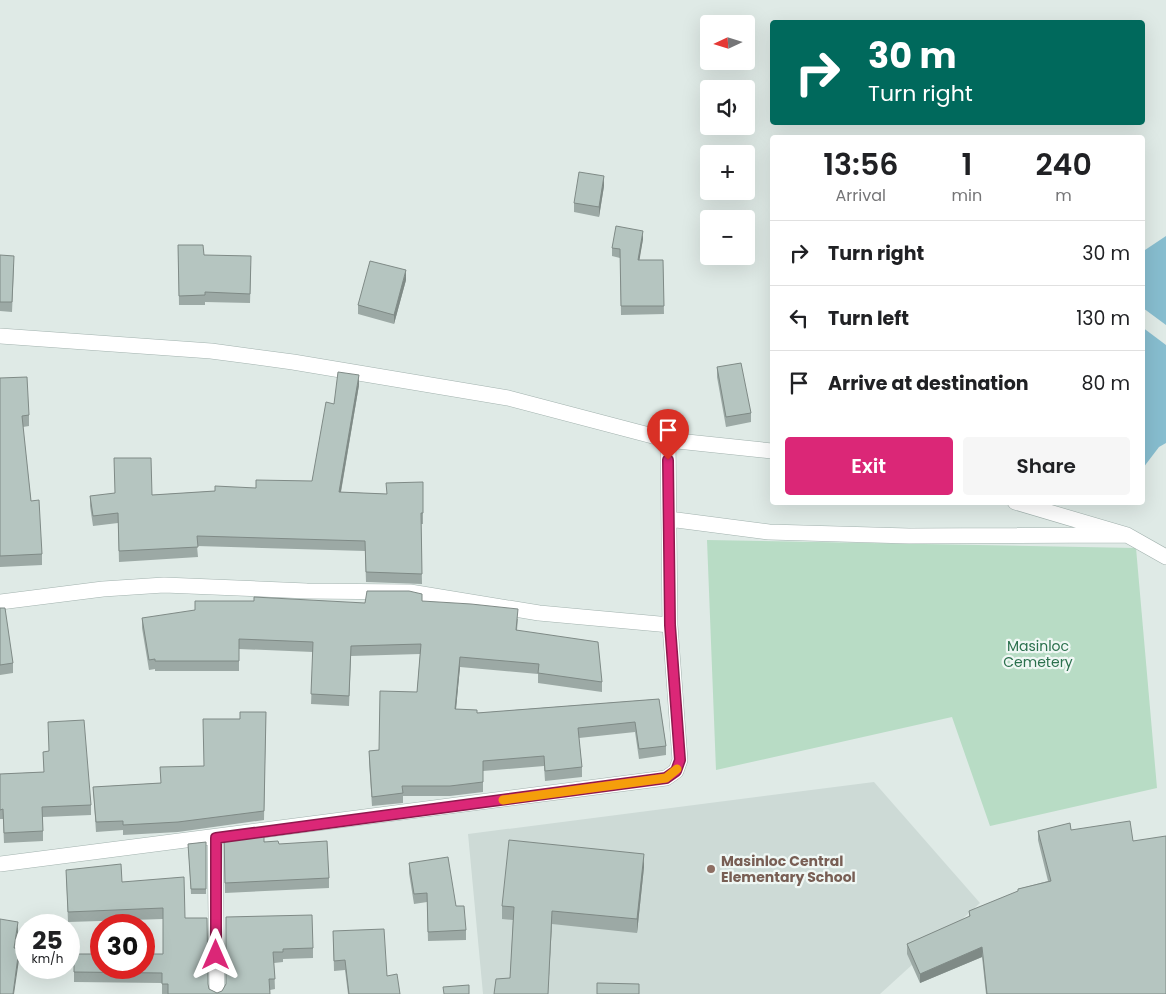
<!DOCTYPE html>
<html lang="en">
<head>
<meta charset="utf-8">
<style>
	body { margin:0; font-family:Poppins,sans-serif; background:#f6f6f6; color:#202124; height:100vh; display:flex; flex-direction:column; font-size:19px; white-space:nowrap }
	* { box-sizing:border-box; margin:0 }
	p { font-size:16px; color:#757577 }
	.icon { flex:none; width:28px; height:28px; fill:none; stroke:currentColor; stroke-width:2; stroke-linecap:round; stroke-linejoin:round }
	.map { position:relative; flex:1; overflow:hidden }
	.panel { position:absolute; left:770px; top:135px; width:375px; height:370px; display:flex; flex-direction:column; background:#fff; border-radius:5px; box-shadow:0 5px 20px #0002 }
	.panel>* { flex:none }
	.guide { position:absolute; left:770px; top:20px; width:375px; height:105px; border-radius:5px; box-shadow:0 5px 20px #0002; background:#00695c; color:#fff; overflow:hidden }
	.needle { width:32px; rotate:266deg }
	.buttons { position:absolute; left:700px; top:15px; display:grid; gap:10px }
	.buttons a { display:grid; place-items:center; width:55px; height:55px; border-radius:5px; background:#fff; box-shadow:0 5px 20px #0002; font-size:25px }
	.speed { position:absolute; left:15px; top:914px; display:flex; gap:10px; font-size:25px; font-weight:700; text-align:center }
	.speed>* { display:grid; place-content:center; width:65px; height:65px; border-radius:50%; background:#fff; box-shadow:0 5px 20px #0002; line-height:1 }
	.speed small { font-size:12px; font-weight:400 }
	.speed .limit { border:8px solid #d22; background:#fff; color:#111 }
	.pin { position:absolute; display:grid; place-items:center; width:42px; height:42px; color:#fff; margin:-51px -21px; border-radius:50% 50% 50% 0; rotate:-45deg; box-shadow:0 0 5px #0007 }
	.pin .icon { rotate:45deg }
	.me { position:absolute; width:55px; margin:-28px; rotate:0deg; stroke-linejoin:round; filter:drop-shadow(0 0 4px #0008) }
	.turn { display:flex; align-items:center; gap:18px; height:105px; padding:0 15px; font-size:22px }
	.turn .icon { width:65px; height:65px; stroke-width:2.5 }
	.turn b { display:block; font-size:35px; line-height:42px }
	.eta { display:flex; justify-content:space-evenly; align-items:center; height:85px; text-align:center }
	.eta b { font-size:30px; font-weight:600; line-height:35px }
	.cta { display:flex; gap:10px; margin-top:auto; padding:10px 15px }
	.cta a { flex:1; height:58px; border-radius:5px; background:#db2777; color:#fff; font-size:20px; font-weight:600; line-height:58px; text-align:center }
	.cta a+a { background:#f6f6f6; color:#202124 }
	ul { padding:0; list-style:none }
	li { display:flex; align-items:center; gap:15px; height:65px; padding:0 15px; border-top:1px solid #e0e0e0 }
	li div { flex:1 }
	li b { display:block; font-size:19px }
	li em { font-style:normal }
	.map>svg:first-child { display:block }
	.built { fill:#cddad6 }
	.green { fill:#b8dcc5 }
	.water { fill:#87bdcf }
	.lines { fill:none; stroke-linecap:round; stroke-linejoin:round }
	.minor-casing { stroke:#a2b2ae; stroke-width:16 }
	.minor { stroke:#fff; stroke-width:15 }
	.wall { fill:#9ca9a5 }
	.shaded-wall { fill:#7f8a86 }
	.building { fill:#b5c5c0; stroke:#7f8a86 }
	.route-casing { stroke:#8e194d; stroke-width:12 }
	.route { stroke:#db2777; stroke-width:9 }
	.slow { stroke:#f59e0b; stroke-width:9 }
	.education-dot { fill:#8d6e63; stroke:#eff7f4; stroke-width:2 }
	.labels { text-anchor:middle; stroke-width:4.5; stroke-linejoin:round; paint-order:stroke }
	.park-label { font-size:14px; fill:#2b704d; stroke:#eff7f4 }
	.education-label { font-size:14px; font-weight:bold; fill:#785e54; stroke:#eff7f4; text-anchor:start }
</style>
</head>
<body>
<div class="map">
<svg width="1166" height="994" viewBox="0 0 1166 994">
	<rect width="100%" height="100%" fill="#dfeae6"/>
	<!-- built -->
	<path class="built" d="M874,782L980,903L880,994H483L468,834Z"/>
	<!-- green -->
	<path class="green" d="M707,540L1136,548L1157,788L990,826L952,717L716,770Z"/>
	<!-- water -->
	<path class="water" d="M1166,236V325L1143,308L1142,252Z
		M1142,327L1166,345V443L1159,447L1143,468Z"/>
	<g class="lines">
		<!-- minor casing -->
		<g class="minor-casing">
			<path id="minor" d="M0,336L211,351L293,362L508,398L668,440L772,451
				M1015,502L1127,535L1166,557
				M669,519L769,532L909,536L1127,535
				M0,602L103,589L164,585L307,591L410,592L539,613L670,625
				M215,838L217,994
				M0,864L666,778L676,771L680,760L670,625L668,440"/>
		</g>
		<!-- minor -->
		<use href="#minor" class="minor"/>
	</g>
	<!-- wall -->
	<path class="wall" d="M604,186L599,217L574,212V203Z
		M643,239L639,260H663L664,314L621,315L620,258L612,256V248Z
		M178,245L204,255L251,266L250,303L205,302V305H179Z
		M0,255L14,265L12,312L0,311Z
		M406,280L394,324L358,314V305Z
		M717,367L751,413V422L726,427L717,377Z
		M0,378L29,415V426L23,427L31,501L42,554V565L0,567Z
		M359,385L341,492L386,494L423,482V524H421L422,584L366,582L365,551L197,546L198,557L119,562L118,523L93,526L90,506V496L152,495L215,491L256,488L312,481L334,404Z
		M422,601L518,619L517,630L602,682V692L538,683V674L460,667L456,709L477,713L659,699L666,746V755L639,759L635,732L579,738L582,767V777L545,781L544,766L483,771V792L450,796H403V803L372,806L369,761V751L379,750L417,692L420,654L351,656L349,706L311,704L313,652L239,649V671H155V669L149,670L142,628V618L365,603Z
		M0,608L13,663V673L0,675Z
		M266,712L264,820L178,832L123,835V830L96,832L93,787L160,783L204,766L240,719Z
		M43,752L91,805V815L43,817V841L4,843L3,819H0V774L44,772Z
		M1071,830L1133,841L1166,994H986L982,957L920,983L907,954V944L969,917V911L1018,892V889L1048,881L1038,840V831Z
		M224,835L279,844L329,878V888L225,893Z
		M206,842V894H191L188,844Z
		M409,863L456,906L466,930V940L428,941L427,902L414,904L409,873Z
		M644,867L637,933L552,924L510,978L513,920L502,919V906Z
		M66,870L122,882L185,918L209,989L217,993L222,991L226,984V917L313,948V958L283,959V962L274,963L275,989L270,990V994H162V983L74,982V954H163V919L68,922Z
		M333,931L387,976L400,994H348L345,970L334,971Z"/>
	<!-- shaded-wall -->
	<path class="shaded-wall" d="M604,176V186L599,217V207Z
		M643,231V239L638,269V260Z
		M406,270V280L394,324V315Z
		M359,375V385L339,502V492Z
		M460,657V667L455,719V709Z
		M644,854V867L637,933V919Z
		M552,911V924L548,994Z
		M18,922V933L14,959V948Z
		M982,947V957L920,983V974Z
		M19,949V960L14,994H13Z"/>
	<!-- building -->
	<path class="building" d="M579,172L604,176L599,207L574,203Z
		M616,226L643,231L638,260H663L664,306H621L620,249L612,248Z
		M178,245H203L204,255L251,256L250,294L205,292V295L179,296Z
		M0,255L14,256L12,302H0Z
		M370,261L406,270L394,315L358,305Z
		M741,363L751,413L726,417L717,367Z
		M338,372L359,375L339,492L387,494L386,483L423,482V513H421L422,574L366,572L365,541L197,536L198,547L119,551L118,513L93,516L90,496L115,493L114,458H151L152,495L215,491V486L256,488V480L312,481L326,402L334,404Z
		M27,377L29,415L22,416L31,501L39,500L42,554L0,556V378Z
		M367,591H409L422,594V601L471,604L518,609L516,630L598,642L602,682L538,673L539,664L460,657L455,709L477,710V713L659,699L666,746L639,749L635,722L578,728L582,767L545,771L544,756L483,761V782L450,786H402L403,793L372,797L369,751L379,750L380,691L417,692L421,644L351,646L349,696L311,694L313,642L239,639V661H155V659L149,660L142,618L195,610V601H254V597L365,603Z
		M0,608H5L13,663L0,665Z
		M240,712H266L264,811L178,822L123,825V821L96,822L93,787L161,783L160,767L204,766L203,719H240Z
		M84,720L91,805L42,807L43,831L4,833L3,809L0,810V774L44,772L43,752L49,751L48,722Z
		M1130,821L1133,841L1166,836V994H987L982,947L920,974L907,944L970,916L969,911L1018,891V889L1051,881L1038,831L1070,823L1071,830Z
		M264,830V842L278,841L279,844L327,841L329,878L225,883L224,835Z
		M509,840L644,854L637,919L552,911L548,994H494L496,979L510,978L514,907L502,906Z
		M206,842V889H191L188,844Z
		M448,857L456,906H464L466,930L428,932L427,893L414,894L409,863Z
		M121,864L122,882L184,877L185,918H207L208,984L209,989L217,993L222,991L226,984V917L312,915L313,948L283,949V952H273L275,979H269L270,994H168V984H162V973L74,972V954H101V968H144V954H163V908L68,912L66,870Z
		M0,919L18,922L14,948L19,949L13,994H0Z
		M384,929L387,976L397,974L400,994H349L345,960L334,961L333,931Z
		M597,983L639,984V994H597Z
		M469,985V994H444L443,987Z"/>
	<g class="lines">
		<!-- route casing -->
		<g class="route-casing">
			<path id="route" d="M216,955V838L666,778L676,771L680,760L670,625L668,460"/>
		</g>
		<!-- route -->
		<use href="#route" class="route"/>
		<!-- slow -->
		<path class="slow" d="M503,800L666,778L677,769"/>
	</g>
	<!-- markers -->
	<circle class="education-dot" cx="711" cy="869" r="5"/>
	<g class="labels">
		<!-- park labels -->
		<g class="park-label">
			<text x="1038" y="651">Masinloc<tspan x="1038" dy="16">Cemetery</tspan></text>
		</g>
		<!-- education labels -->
		<g class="education-label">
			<text x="721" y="866">Masinloc Central<tspan x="721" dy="16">Elementary School</tspan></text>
		</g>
	</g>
</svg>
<div class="buttons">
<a><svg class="needle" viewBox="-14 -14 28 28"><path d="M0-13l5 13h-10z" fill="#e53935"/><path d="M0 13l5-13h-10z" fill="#757577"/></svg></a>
<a><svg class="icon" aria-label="sound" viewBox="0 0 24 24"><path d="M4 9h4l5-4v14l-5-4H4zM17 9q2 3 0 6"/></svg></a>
<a>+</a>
<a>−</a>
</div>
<div class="speed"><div>25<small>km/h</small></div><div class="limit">30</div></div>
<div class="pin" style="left:668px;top:460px;background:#d93025"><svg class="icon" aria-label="arrive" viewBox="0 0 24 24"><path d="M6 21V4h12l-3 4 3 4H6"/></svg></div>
<svg class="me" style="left:216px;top:955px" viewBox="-20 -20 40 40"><path d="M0-17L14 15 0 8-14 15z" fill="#db2777" stroke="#fff" stroke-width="4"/></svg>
<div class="guide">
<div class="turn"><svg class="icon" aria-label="right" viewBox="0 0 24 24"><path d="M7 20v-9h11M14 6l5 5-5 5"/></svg><div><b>30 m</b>Turn right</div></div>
</div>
<section class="panel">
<div class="eta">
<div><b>13:56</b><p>Arrival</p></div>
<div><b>1</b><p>min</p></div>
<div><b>240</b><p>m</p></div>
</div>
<ul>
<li><svg class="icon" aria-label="right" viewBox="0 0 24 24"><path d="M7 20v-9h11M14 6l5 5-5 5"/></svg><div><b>Turn right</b></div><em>30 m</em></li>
<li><svg class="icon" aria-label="left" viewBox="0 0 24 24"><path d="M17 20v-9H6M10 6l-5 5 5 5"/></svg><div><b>Turn left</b></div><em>130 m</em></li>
<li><svg class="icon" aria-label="arrive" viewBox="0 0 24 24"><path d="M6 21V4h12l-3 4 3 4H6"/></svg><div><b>Arrive at destination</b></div><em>80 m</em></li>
</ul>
<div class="cta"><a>Exit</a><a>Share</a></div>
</section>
</div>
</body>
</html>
